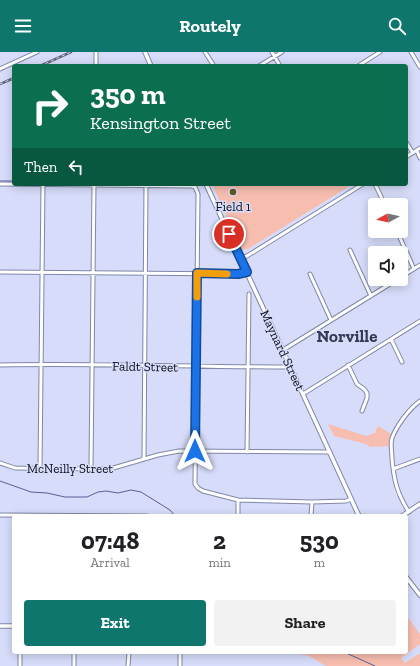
<!DOCTYPE html>
<html lang="en">
<head>
<meta charset="utf-8">
<style>
	body { margin:0; font-family:"Zilla Slab",serif; background:#f2f2f2; color:#202124; height:100vh; display:flex; flex-direction:column; font-size:15px; white-space:nowrap }
	* { box-sizing:border-box; margin:0 }
	p { font-size:13px; color:#757577 }
	.icon { flex:none; width:22px; height:22px; fill:none; stroke:currentColor; stroke-width:2; stroke-linecap:round; stroke-linejoin:round }
	.map { position:relative; flex:1; overflow:hidden }
	.drawer { position:absolute; left:12px; top:462px; width:396px; height:140px; display:flex; flex-direction:column; background:#fff; border-radius:4px; box-shadow:0 2px 10px #0003 }
	.drawer>* { flex:none }
	.banner { position:absolute; left:12px; top:12px; width:396px; height:122px; border-radius:4px; box-shadow:0 2px 10px #0003; background:#0b6e4f; color:#fff; overflow:hidden }
	.needle { width:26px; rotate:262deg }
	.buttons { position:absolute; left:368px; top:146px; display:grid; gap:8px }
	.buttons a { display:grid; place-items:center; width:40px; height:40px; border-radius:4px; background:#fff; box-shadow:0 2px 10px #0003; font-size:20px }
	.pin { position:absolute; display:grid; place-items:center; width:34px; height:34px; color:#fff; margin:-17px; border:2px solid #fff; border-radius:50%; box-shadow:0 1px 4px #0007 }
	.me { position:absolute; width:44px; margin:-22px; rotate:0deg; stroke-linejoin:round; filter:drop-shadow(0 0 3px #0008) }
	.turn { display:flex; align-items:center; gap:14px; height:84px; padding:0 12px; font-size:18px }
	.turn .icon { width:52px; height:52px; stroke-width:2.5 }
	.turn b { display:block; font-size:28px; line-height:34px }
	.then { display:flex; align-items:center; height:38px; padding:0 12px; background:#0003; gap:8px; font-size:15px }
	.eta { display:flex; justify-content:space-evenly; align-items:center; height:68px; text-align:center }
	.eta b { font-size:24px; font-weight:700; line-height:28px }
	.button { display:flex; gap:8px; margin-top:auto; padding:8px 12px }
	.button a { flex:1; height:46px; border-radius:4px; background:#0f766e; color:#fff; font-size:16px; font-weight:700; line-height:46px; text-align:center }
	.button a+a { background:#f2f2f2; color:#202124 }
	header { display:flex; justify-content:space-between; align-items:center; height:52px; padding:0 12px; background:#0f766e; color:#fff; font-size:18px; font-weight:700 }
	.map>svg:first-child { display:block }
	.green { fill:#f7beaf }
	.lines { fill:none; stroke-linecap:round; stroke-linejoin:round }
	.stream { stroke:#576098; stroke-width:1 }
	.minor-casing { stroke:#8087a8; stroke-width:5 }
	.tertiary-casing { stroke:#8087a8; stroke-width:5.5 }
	.minor { stroke:#fff; stroke-width:3 }
	.tertiary { stroke:#fff; stroke-width:3.5 }
	.rail-casing { stroke:#606477; stroke-width:2.5 }
	.rail { stroke:#d6dcf9; stroke-width:1; stroke-dasharray:3; stroke-linecap:butt }
	.route-casing { stroke:#114b97; stroke-width:10 }
	.route { stroke:#1a73e8; stroke-width:7 }
	.slow { stroke:#f59e0b; stroke-width:7 }
	.poi-dot { fill:#635723; stroke:#d6dcf9; stroke-width:1.5 }
	.labels { text-anchor:middle; stroke-width:3; stroke-linejoin:round; paint-order:stroke }
	.poi-label { font-size:13px; fill:#0b0d19; stroke:#d6dcf9 }
	.street-label { font-size:13px; fill:#0b0d19; stroke:#d6dcf9 }
	.district-label { font-size:17px; font-weight:bold; fill:#343956; stroke:#d6dcf9 }
</style>
</head>
<body>
<header><svg class="icon" aria-label="menu" viewBox="0 0 24 24"><path d="M4 6h16M4 12h16M4 18h16"/></svg>Routely<svg class="icon" aria-label="search" viewBox="0 0 24 24"><circle cx="10" cy="10" r="6"/><path d="M15 15l6 6"/></svg></header>
<div class="map">
<svg width="420" height="614" viewBox="0 0 420 614">
	<rect width="100%" height="100%" fill="#d6dcf9"/>
	<!-- green -->
	<path class="green" d="M212,132H353L248,197L242,198Z
		M328,372L366,384L375,381L378,374L391,382L390,394L370,395L366,392L334,384Z
		M406,563L420,582V592L401,606L405,611L420,601V614H326L309,604L290,600H406Z"/>
	<g class="lines">
		<!-- stream -->
		<path class="stream" d="M0,129H14
			M0,429L31,440L47,441L65,445H87L98,440L106,439L118,441L131,438L141,440L170,458L175,464
			M344,600L375,614"/>
		<!-- minor casing -->
		<g class="minor-casing">
			<path id="minor" d="M205,0L214,14
				M272,0L280,14
				M411,0L420,15
				M96,14V1
				M259,14L282,0
				M358,14L380,0
				M0,17L37,0
				M406,90L413,101
				M417,99L420,106
				M406,105L420,96
				M0,132L192,134L195,135L198,142L195,432L198,436L203,439L238,448L312,450L346,449L351,447
				M375,132L385,153
				M397,179L414,217
				M350,198L371,244
				M240,206L247,204L363,132
				M0,220L238,222L247,220
				M310,222L331,268
				M401,225L420,213
				M391,287L402,310
				M283,298L398,227
				M0,313C97,311 194,315 291,315
				M348,313L357,332L364,337L367,341V346L362,359
				M303,342L420,269
				M247,400L249,242
				M144,407L146,133
				M0,411L15,416L110,417L158,403L179,399L330,400
				M40,416L43,132
				M91,416L94,132
				M393,417L420,407
				M409,460C397,442 394,428 392,407C392,400 390,392 392,386C397,373 409,357 420,349
				M0,463L147,464
				M238,464V448
				M311,464L312,450
				M20,614V600
				M74,614V600
				M128,614L129,600
				M180,614V600"/>
		</g>
		<!-- tertiary casing -->
		<g class="tertiary-casing">
			<path id="tertiary" d="M145,0L151,14
				M206,132L359,464
				M402,464L420,452
				M406,525L420,543
				M0,574H14"/>
		</g>
		<!-- minor -->
		<use href="#minor" class="minor"/>
		<!-- tertiary -->
		<use href="#tertiary" class="tertiary"/>
		<!-- rail casing -->
		<g class="rail-casing">
			<path id="rail" d="M40,14L71,0
				M0,32L14,26"/>
		</g>
		<!-- rail -->
		<use href="#rail" class="rail"/>
	</g>
	<g class="lines">
		<!-- route casing -->
		<g class="route-casing">
			<path id="route" d="M195,399L197,221L238,222L247,220L229,182"/>
		</g>
		<!-- route -->
		<use href="#route" class="route"/>
		<!-- slow -->
		<path class="slow" d="M197,245V221L227,222"/>
	</g>
	<!-- markers -->
	<circle class="poi-dot" cx="233" cy="140" r="4"/>
	<g class="labels">
		<!-- poi labels -->
		<g class="poi-label">
			<text x="233" y="159">Field 1</text>
		</g>
		<!-- street labels -->
		<g class="street-label">
			<text transform="translate(283 298) rotate(65)" y="5">Maynard Street</text>
			<text transform="translate(145 314) rotate(1)" y="5">Faldt Street</text>
			<text x="70" y="421">McNeilly Street</text>
		</g>
		<!-- district labels -->
		<g class="district-label">
			<text x="347" y="290">Norville</text>
		</g>
	</g>
</svg>
<div class="buttons">
<a><svg class="needle" viewBox="-14 -14 28 28"><path d="M0-13l5 13h-10z" fill="#e53935"/><path d="M0 13l5-13h-10z" fill="#757577"/></svg></a>
<a><svg class="icon" aria-label="sound" viewBox="0 0 24 24"><path d="M4 9h4l5-4v14l-5-4H4zM17 9q2 3 0 6"/></svg></a>
</div>
<div class="pin" style="left:229px;top:182px;background:#d93025"><svg class="icon" aria-label="arrive" viewBox="0 0 24 24"><path d="M6 21V4h12l-3 4 3 4H6"/></svg></div>
<svg class="me" style="left:195px;top:399px" viewBox="-20 -20 40 40"><path d="M0-17L14 15 0 8-14 15z" fill="#1a73e8" stroke="#fff" stroke-width="4"/></svg>
<div class="banner">
<div class="turn"><svg class="icon" aria-label="right" viewBox="0 0 24 24"><path d="M7 20v-9h11M14 6l5 5-5 5"/></svg><div><b>350 m</b>Kensington Street</div></div>
<div class="then">Then<svg class="icon" aria-label="left" viewBox="0 0 24 24"><path d="M17 20v-9H6M10 6l-5 5 5 5"/></svg></div>
</div>
<section class="drawer">
<div class="eta">
<div><b>07:48</b><p>Arrival</p></div>
<div><b>2</b><p>min</p></div>
<div><b>530</b><p>m</p></div>
</div>
<div class="button"><a>Exit</a><a>Share</a></div>
</section>
</div>
</body>
</html>
